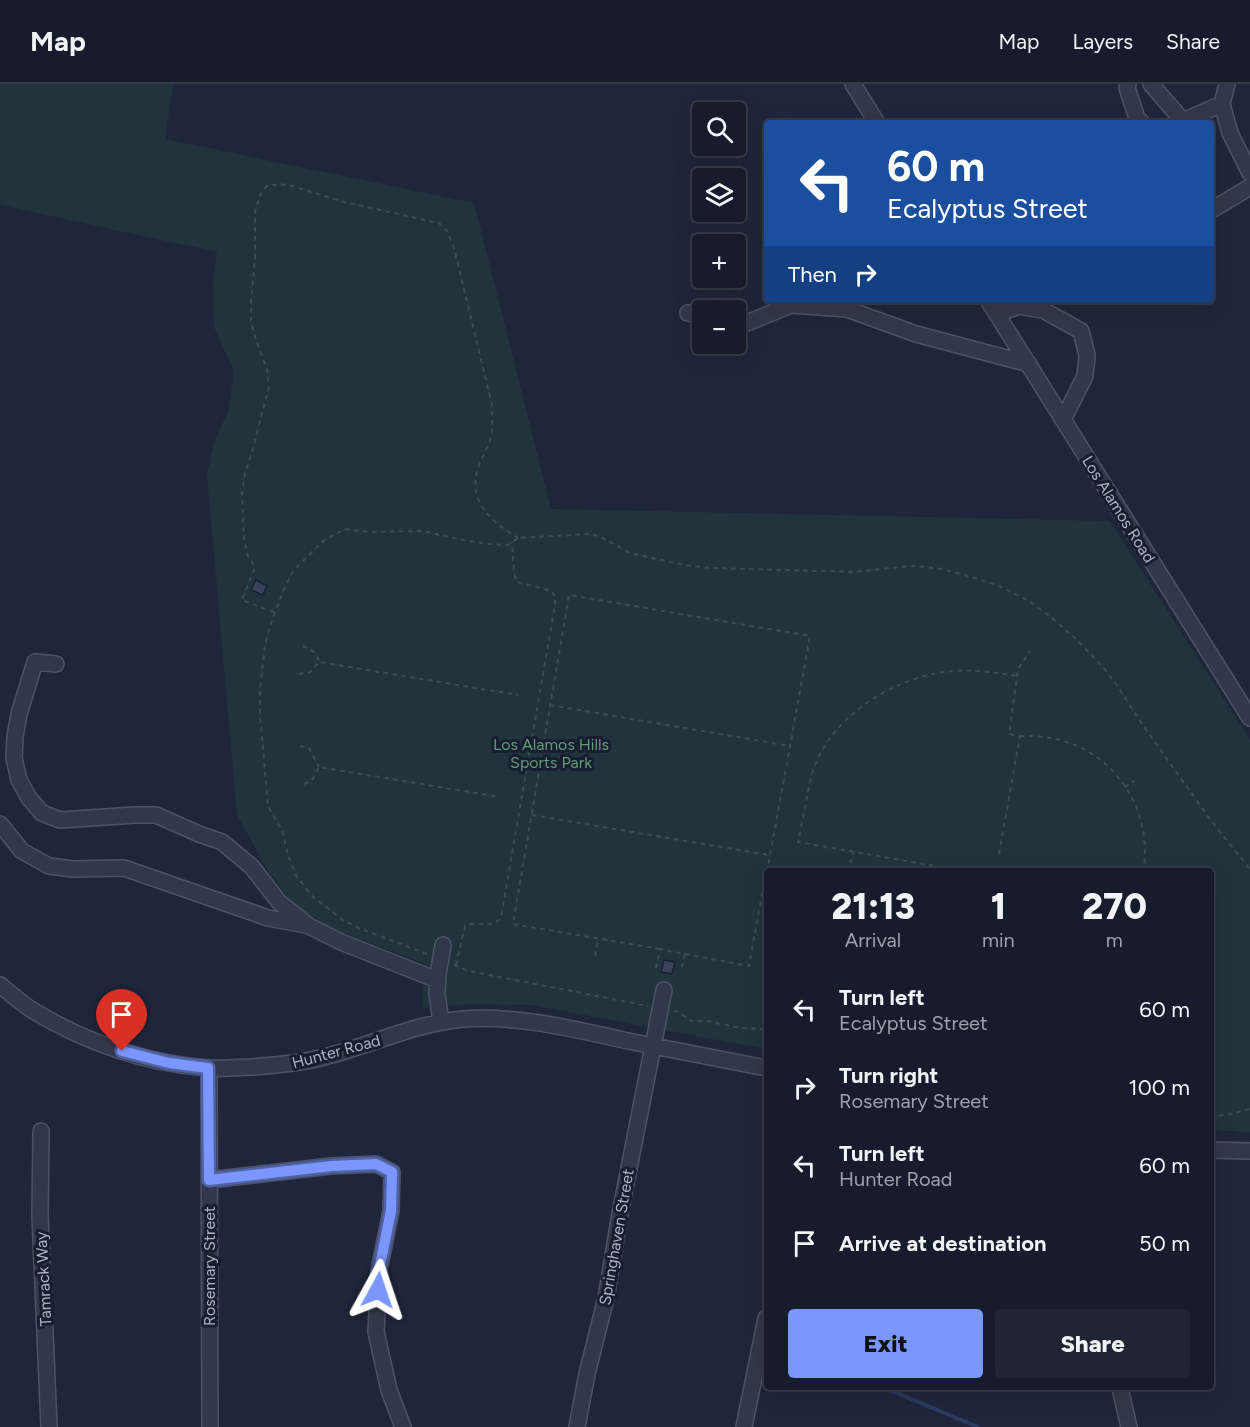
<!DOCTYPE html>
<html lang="en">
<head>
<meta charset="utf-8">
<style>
	body { margin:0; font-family:Figtree,sans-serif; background:#202534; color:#f1f3f6; height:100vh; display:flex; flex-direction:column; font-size:22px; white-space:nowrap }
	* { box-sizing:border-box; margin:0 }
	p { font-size:20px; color:#9ea1a9 }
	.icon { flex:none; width:33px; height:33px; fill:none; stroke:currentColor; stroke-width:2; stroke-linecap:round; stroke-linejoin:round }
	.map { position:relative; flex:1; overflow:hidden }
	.details { position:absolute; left:764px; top:784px; width:450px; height:522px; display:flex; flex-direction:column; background:#171c2c; border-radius:6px; box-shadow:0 6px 24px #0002,0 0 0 2px #363a48 }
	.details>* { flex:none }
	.hud { position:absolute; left:764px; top:36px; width:450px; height:183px; border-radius:6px; box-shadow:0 6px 24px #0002,0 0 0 2px #363a48; background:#1a4fa0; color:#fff; overflow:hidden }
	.fabs { position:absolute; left:692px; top:18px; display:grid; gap:12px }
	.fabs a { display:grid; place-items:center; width:54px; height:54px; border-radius:6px; background:#171c2c; box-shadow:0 6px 24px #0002,0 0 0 2px #363a48; font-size:30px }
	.pin { position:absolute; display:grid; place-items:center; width:51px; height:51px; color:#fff; margin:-62px -26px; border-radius:50% 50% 50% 0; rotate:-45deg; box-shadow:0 0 6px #0007 }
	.pin .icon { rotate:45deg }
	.me { position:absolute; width:66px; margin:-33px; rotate:5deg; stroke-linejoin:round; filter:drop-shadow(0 0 4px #0008) }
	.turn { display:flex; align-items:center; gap:21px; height:126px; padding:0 24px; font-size:27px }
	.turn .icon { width:78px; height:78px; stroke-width:2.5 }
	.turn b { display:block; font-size:42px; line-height:51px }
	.then { display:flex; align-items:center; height:57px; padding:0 24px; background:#0003; gap:12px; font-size:22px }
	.eta { display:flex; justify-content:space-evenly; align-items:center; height:102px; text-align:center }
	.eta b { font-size:36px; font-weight:800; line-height:42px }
	.action { display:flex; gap:12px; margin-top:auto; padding:12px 24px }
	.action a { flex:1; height:69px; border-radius:6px; background:#7b97ff; color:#111; font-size:24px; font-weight:800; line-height:69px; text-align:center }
	.action a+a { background:#202534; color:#f1f3f6 }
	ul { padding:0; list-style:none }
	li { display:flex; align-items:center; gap:18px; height:78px; padding:0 24px }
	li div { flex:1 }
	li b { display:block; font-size:22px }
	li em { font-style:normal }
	header { display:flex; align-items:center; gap:36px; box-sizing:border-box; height:84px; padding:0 30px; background:#171c2c; border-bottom:2px solid #363a48 }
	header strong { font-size:28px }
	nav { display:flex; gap:33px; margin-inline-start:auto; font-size:21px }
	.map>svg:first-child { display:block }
	.green { fill:#21343c }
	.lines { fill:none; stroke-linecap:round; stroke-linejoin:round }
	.stream { stroke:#2d3a60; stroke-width:4 }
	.building { fill:#3a425c; stroke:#1a2032; stroke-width:1.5 }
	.minor-casing { stroke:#4d5366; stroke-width:18 }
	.path { stroke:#3b5056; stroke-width:2; stroke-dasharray:4.5 4.5; stroke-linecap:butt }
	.minor { stroke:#32384b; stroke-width:15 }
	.route-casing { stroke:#5062a6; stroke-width:15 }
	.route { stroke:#7b97ff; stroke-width:10 }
	.labels { text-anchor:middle; stroke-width:6; stroke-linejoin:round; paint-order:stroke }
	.street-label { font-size:16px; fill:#adb3c8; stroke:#181e30 }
	.park-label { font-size:16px; fill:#629b78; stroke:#181e30 }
</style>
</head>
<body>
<header>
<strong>Map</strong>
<nav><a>Map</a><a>Layers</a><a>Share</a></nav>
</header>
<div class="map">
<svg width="1250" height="1343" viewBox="0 0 1250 1343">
	<rect width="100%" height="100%" fill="#1f263b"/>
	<!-- green -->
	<path class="green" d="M0,0H173L165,55L474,119L551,425L1110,437L1250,656V1048L1211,1046L1210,788H766V965L531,921L468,920L422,924L425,880L324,841L289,815L265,782L237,731L207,391L214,358L228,328L234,287L214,243L213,197L217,168L0,121Z"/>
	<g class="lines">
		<!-- stream -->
		<path class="stream" d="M885,1304L978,1343"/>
	</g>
	<!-- building -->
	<path class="building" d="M256,496L267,502L263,511L251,506Z
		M664,876L675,878L672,890L661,888Z"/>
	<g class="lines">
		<!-- minor casing -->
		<g class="minor-casing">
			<path id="minor" d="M853,0L877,39
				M1128,0L1127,4L1137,34L1142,39
				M1151,0L1183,37L1222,20
				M1227,0L1222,20L1230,49L1250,89
				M1210,127L1250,103
				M988,216L1250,634
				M688,229L702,232
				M997,230L1019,222L1043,226L1081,247L1087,271L1085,292L1063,336
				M735,239L742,241L791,221L847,225L916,250L1029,280
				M56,580L35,578L19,630L15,653L14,674L19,696L29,714L42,729L60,736L135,731H156L199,750L222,758L252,783L279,818L309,842L341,858L437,896
				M0,740L22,767L49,782L73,785L124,784L268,834L306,841
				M0,901C10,909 21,919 32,926C85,958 145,979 207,984C222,985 237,983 252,983C277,981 303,979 328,972C373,960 417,939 463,935C521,931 577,946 633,958C677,967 722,975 766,984
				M441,938L437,910L438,891L443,861
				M209,984L210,1343
				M41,1047L40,1131L49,1343
				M1210,1066L1250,1067
				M209,1096L331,1082L376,1080L392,1088L391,1127L379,1186L376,1248L389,1306L403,1343
				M1120,1304L1129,1343
				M577,1343L587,1290L606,1214L620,1130L664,906
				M744,1343L766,1234"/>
		</g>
		<!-- path -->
		<path class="path" d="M274,528L242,516L255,483L248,472L244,455L242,409L245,389L252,368L269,302L267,286L255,253L251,237V218L255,174V128L261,109L267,102L280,100L292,102L344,118L439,139L447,147L454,164L492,321C492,332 493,342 491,353C488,364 482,373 478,384C467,418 492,438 518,454
			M303,562C311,564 317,570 319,578
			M299,590L310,588L319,578L518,611
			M550,621L790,662
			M1020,652C1036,652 1054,653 1070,659C1122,678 1153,733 1143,788
			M300,662L309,664L319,683
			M304,700L312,696L319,683L500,713
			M1125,703L1134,697
			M532,731L768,771
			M999,770L1020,652L1009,650L1018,585L1030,567
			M848,788L853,768
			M969,788L798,758C801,743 804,728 807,713C809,702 811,691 815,681C835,629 899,591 953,587C975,585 996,589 1017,592
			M660,865L513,840L569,511L810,552L767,788
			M427,870L361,845L343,836L312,812L297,793L288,772L283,749L268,722L260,631V604L265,561L272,536L284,505L293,487L323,457L345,445L369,448L422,447L463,456L488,460L508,461L518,454L589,450L599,452L630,469L684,481L712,484L855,488L899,483L915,482L942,485L972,493L999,502L1029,517L1052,534L1076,555L1102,582L1116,600L1142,640L1212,738L1250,785
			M685,870L749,882L766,788
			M595,872L598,855
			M454,881L469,887L648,922
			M456,881L465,842C479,835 492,847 501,833L555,521V513L552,507L517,498L514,489L512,458
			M656,884L660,865L685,870L681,888
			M674,927L679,928L691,937H708L740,944L766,945
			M1210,1033L1231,1030L1250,1025"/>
		<!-- minor -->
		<use href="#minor" class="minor"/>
	</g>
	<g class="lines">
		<!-- route casing -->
		<g class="route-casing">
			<path id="route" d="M122,967L169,979L208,984L209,1096L332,1082L376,1080L392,1088L391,1127L379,1186L378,1206"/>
		</g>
		<!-- route -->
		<use href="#route" class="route"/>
	</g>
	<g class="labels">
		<!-- street labels -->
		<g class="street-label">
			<text transform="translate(1119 425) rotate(58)" y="6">Los Alamos Road</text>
			<text transform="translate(336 967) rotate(-15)" y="6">Hunter Road</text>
			<text transform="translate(616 1153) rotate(-80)" y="6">Springhaven Street</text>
			<text transform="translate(209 1182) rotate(-90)" y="6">Rosemary Street</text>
			<text transform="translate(43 1195) rotate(-93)" y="6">Tamrack Way</text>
		</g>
		<!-- park labels -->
		<g class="park-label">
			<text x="551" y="666">Los Alamos Hills<tspan x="551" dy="18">Sports Park</tspan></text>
		</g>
	</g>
</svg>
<div class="fabs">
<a><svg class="icon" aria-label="search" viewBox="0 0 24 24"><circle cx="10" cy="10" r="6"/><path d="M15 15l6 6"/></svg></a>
<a><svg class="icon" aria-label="layers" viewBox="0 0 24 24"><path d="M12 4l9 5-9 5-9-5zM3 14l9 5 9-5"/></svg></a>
<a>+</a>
<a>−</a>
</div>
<div class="pin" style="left:122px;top:967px;background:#d93025"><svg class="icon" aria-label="arrive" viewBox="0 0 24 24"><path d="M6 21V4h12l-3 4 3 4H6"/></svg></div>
<svg class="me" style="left:378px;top:1206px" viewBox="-20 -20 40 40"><path d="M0-17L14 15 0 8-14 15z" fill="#7b97ff" stroke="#fff" stroke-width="4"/></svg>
<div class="hud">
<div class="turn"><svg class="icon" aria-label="left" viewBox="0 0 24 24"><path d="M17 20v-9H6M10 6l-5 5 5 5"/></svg><div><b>60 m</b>Ecalyptus Street</div></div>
<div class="then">Then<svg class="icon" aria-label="right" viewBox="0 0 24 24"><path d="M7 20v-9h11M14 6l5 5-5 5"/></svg></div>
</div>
<section class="details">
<div class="eta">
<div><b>21:13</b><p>Arrival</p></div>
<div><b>1</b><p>min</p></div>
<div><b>270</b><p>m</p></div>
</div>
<ul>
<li><svg class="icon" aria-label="left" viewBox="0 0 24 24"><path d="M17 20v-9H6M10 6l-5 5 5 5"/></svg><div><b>Turn left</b><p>Ecalyptus Street</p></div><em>60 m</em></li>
<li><svg class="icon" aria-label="right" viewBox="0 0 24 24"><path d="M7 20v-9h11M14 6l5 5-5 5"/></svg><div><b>Turn right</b><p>Rosemary Street</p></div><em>100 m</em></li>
<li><svg class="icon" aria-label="left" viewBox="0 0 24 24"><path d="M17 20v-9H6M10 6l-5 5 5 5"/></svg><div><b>Turn left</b><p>Hunter Road</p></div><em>60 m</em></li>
<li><svg class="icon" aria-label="arrive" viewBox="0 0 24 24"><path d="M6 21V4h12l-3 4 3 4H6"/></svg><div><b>Arrive at destination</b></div><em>50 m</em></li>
</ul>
<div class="action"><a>Exit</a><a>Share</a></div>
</section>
</div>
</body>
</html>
